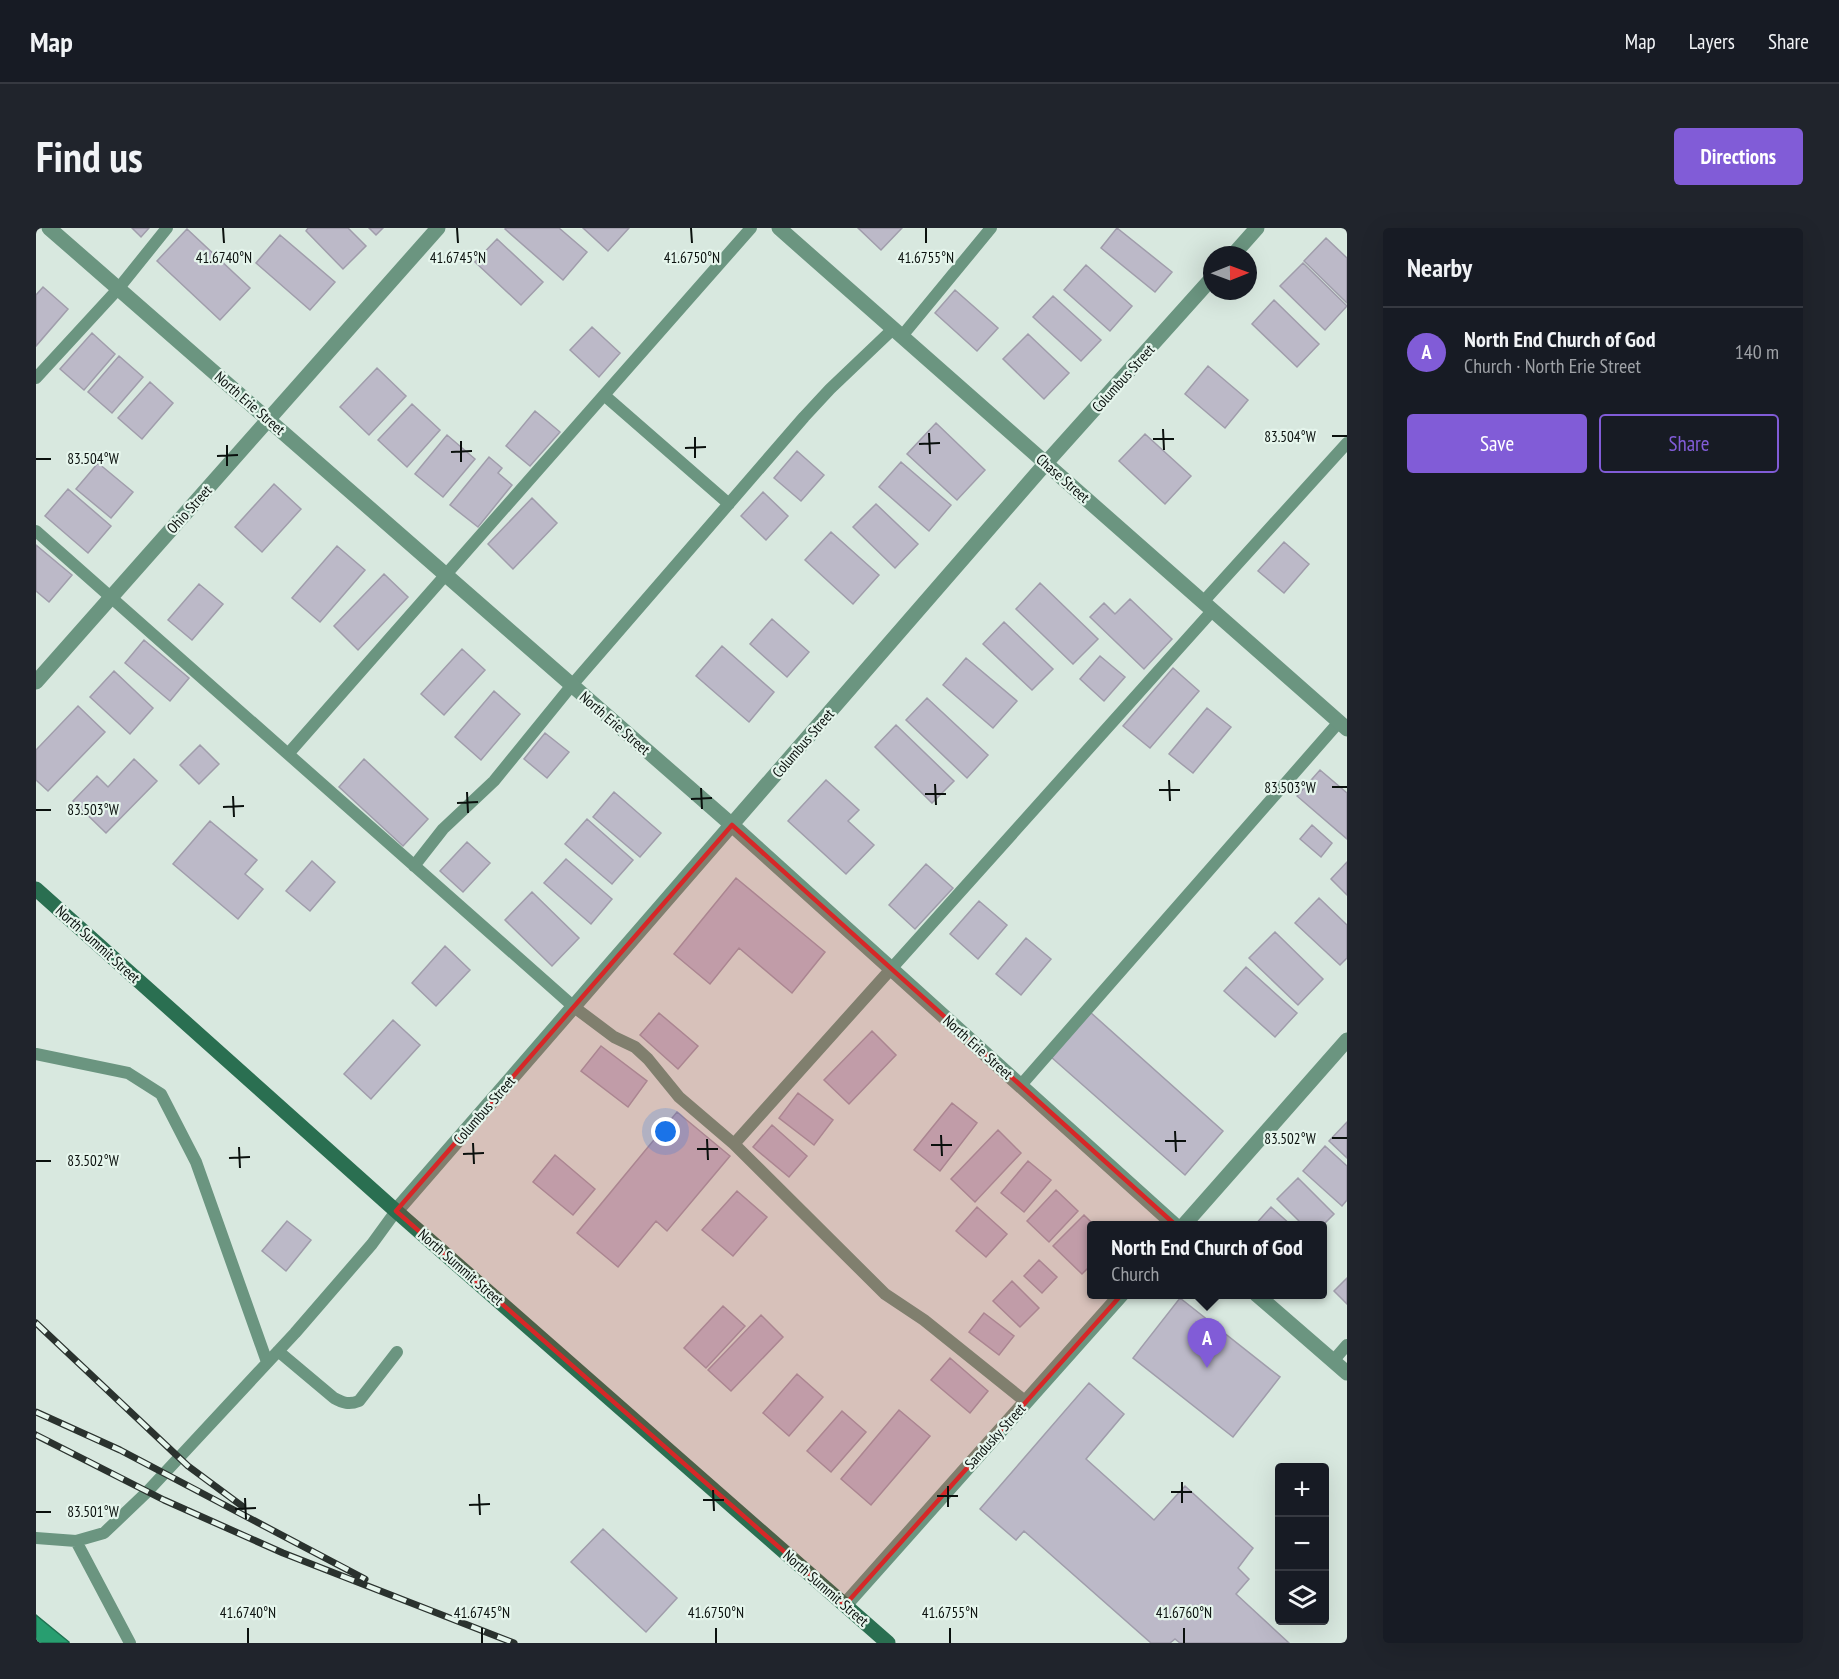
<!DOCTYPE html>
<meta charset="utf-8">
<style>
body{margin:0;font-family:"PT Sans Narrow",sans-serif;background:#20242c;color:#f1f3f6}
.controls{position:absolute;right:18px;bottom:18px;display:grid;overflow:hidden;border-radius:6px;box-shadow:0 6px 24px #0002}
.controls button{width:54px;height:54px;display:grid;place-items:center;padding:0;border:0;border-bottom:2px solid #363941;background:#171b24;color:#f1f3f6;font:30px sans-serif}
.compass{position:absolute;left:1167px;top:18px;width:54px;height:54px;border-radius:50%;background:#171b24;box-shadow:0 6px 24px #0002;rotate:89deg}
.you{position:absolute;left:630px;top:904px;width:21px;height:21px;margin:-15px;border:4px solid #fff;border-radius:50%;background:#1a73e8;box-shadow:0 0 0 9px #1a73e833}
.badge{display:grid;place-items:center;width:39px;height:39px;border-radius:50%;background:#815cd7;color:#fff;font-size:20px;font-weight:700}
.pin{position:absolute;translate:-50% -50px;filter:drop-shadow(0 2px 3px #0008)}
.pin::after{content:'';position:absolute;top:32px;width:21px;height:18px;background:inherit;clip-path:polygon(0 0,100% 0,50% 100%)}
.popup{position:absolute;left:1051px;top:993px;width:240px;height:78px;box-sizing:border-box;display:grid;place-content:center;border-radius:6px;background:#171b24;filter:drop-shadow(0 2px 4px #0005);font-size:20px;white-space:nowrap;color:#9ea1a6}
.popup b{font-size:22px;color:#f1f3f6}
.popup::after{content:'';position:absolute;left:50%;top:100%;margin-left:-12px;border:12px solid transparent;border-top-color:#171b24}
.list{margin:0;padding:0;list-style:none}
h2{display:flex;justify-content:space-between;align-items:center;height:78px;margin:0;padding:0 24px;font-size:26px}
h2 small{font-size:20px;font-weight:400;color:#9ea1a6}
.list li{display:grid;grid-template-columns:39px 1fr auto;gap:18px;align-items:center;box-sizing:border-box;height:90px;padding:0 24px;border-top:2px solid #363941}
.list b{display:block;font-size:22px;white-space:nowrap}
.list p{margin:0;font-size:20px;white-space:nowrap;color:#9ea1a6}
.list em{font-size:20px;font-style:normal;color:#9ea1a6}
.actions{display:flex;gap:12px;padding:18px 24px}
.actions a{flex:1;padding:14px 0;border:2px solid #815cd7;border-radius:6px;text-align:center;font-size:21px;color:#815cd7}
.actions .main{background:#815cd7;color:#fff}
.icon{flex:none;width:33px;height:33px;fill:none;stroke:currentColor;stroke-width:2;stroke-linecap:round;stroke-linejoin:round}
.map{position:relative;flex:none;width:1311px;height:1415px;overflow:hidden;border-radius:6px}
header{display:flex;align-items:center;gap:36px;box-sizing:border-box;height:84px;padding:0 30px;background:#171b24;border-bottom:2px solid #363941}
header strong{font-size:28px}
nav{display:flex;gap:33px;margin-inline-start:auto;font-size:21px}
.intro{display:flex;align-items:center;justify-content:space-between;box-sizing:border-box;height:144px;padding:0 36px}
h1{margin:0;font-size:42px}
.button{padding:15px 27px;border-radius:6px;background:#815cd7;color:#fff;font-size:21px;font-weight:700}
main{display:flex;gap:36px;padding:0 36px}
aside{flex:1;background:#171b24;border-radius:6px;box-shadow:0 6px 24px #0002}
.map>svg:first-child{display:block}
</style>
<header>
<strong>Map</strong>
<nav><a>Map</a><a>Layers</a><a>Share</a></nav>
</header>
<div class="intro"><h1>Find us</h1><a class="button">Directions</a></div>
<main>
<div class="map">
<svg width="1311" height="1415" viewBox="0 0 1311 1415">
<rect width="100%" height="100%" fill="#d8e8df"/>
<!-- water -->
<path fill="#289e70" stroke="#1f7352" stroke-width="1.5" d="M 0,1387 L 33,1414 L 33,1415 L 0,1415 Z"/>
<!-- building -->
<path fill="#bcb9c8" stroke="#a09dab" stroke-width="1.5" d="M 96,0 L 113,0 L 105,9 Z
M 272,0 L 312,0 L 330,18 L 307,41 L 270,3 Z
M 333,0 L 347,0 L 340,7 Z
M 470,0 L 523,0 L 551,24 L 527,52 L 469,1 Z
M 547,0 L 593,0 L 572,23 Z
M 822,0 L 866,0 L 845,22 Z
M 1081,0 L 1136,44 L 1119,64 L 1065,20 Z
M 151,1 L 214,60 L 184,92 L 121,33 Z
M 244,7 L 299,54 L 274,82 L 220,35 Z
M 1290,10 L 1311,30 L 1311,75 L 1268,33 Z
M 461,11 L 507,54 L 485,77 L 439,34 Z
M 1267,35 L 1311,78 L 1289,102 L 1244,58 Z
M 1050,37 L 1096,78 L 1074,103 L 1028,62 Z
M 7,59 L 32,81 L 0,118 L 0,67 Z
M 919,62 L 962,100 L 941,123 L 899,85 Z
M 1017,68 L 1065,112 L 1045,133 L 997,89 Z
M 1238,72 L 1283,116 L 1261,139 L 1216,96 Z
M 556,99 L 584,125 L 563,149 L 534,122 Z
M 56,105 L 79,126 L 48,162 L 24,141 Z
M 992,106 L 1033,145 L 1008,171 L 967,131 Z
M 83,128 L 107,149 L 76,185 L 52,164 Z
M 1172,138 L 1212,172 L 1189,200 L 1149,166 Z
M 341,140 L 370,168 L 333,207 L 304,179 Z
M 114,154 L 137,175 L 106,211 L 82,190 Z
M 376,176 L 404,202 L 371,239 L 342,212 Z
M 499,183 L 524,204 L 494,238 L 470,218 Z
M 900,195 L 949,242 L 921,272 L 871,226 Z
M 1109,206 L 1155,248 L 1129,276 L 1083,233 Z
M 411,207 L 439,231 L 407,269 L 379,246 Z
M 761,223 L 788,247 L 765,273 L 738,250 Z
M 453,229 L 466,240 L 462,245 L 476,257 L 442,299 L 414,277 Z
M 865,234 L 915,277 L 893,303 L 843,259 Z
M 62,235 L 97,264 L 75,290 L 40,261 Z
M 238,256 L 265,281 L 226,324 L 199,299 Z
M 32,261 L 75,298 L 52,325 L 9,288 Z
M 727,264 L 752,288 L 730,312 L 705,288 Z
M 496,270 L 521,295 L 477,341 L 452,316 Z
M 840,276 L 882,316 L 859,340 L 817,299 Z
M 795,304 L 843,347 L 817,376 L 769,332 Z
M 1248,314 L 1273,336 L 1248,365 L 1222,343 Z
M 0,317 L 36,347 L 13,374 L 0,363 Z
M 301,318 L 329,342 L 284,394 L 256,370 Z
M 348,346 L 372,369 L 322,422 L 298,398 Z
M 1004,355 L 1062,411 L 1037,436 L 980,381 Z
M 163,356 L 187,376 L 156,412 L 132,392 Z
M 1094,371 L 1136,411 L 1108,441 L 1054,389 L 1068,375 L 1079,386 Z
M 736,391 L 773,424 L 751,449 L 714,416 Z
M 968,394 L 1017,441 L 996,462 L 947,416 Z
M 108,412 L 153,450 L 134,473 L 89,435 Z
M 686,418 L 738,464 L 713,494 L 660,448 Z
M 426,421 L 449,442 L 408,487 L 385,466 Z
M 1064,428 L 1089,449 L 1068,473 L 1044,451 Z
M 930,430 L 981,473 L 957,500 L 907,457 Z
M 1137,440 L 1163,463 L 1114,520 L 1087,498 Z
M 78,443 L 117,480 L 94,506 L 54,469 Z
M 458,463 L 484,486 L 445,532 L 419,509 Z
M 891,470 L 952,527 L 931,550 L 870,492 Z
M 42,478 L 69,504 L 12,563 L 0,552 L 0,522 Z
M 1171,480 L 1195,499 L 1157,545 L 1133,526 Z
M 860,497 L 918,553 L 896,575 L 839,519 Z
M 509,505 L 533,524 L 511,550 L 488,531 Z
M 164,517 L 183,536 L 163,556 L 144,537 Z
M 98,531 L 121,553 L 70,605 L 37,573 L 61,548 L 72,559 Z
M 328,531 L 392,591 L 367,618 L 303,559 Z
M 1284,542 L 1311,565 L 1311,611 L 1261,568 Z
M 790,552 L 823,582 L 812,593 L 838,617 L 810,646 L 752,593 Z
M 578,564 L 625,605 L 604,629 L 557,589 Z
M 551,591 L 597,632 L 576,656 L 529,616 Z
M 174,593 L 221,632 L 209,646 L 227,661 L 202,691 L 137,636 Z
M 1276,597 L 1296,615 L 1285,629 L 1264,611 Z
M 431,614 L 454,635 L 427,664 L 404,643 Z
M 530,631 L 576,671 L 555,696 L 508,655 Z
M 276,633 L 299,654 L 274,683 L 250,663 Z
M 1311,634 L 1311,667 L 1295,651 Z
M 890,636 L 917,660 L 879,701 L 853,677 Z
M 700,650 L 789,724 L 756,765 L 703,720 L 674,756 L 638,726 Z
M 496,664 L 543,710 L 516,738 L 469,692 Z
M 1283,670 L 1311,697 L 1311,730 L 1304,737 L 1259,695 Z
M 943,673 L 971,697 L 942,731 L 914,706 Z
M 1239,704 L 1287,751 L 1262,777 L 1213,730 Z
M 990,710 L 1015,731 L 985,767 L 960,746 Z
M 409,718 L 434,742 L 400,778 L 376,755 Z
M 1210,739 L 1261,785 L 1239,809 L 1188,763 Z
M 1054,784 L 1187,903 L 1149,947 L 1015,829 Z
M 623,785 L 662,818 L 642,841 L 604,807 Z
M 357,792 L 384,817 L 335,871 L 308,846 Z
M 836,803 L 860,827 L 813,876 L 788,852 Z
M 565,818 L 611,853 L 592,879 L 545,843 Z
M 762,865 L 797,892 L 778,917 L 743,890 Z
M 916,875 L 941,895 L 904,943 L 878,922 Z
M 641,884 L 694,928 L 631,1003 L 620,993 L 582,1039 L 541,1005 Z
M 1311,894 L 1311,930 L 1293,913 Z
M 736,897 L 771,928 L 753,949 L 717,919 Z
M 962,902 L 985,925 L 939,974 L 915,951 Z
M 1289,918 L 1311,938 L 1311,972 L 1306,978 L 1267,943 Z
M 519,927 L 559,961 L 537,987 L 497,954 Z
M 992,933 L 1015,952 L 988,984 L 965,965 Z
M 1262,950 L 1298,986 L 1286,998 L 1268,998 L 1241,971 Z
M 1020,962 L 1042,983 L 1013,1014 L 991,993 Z
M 701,963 L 731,989 L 697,1028 L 666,1002 Z
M 941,979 L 971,1006 L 950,1029 L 920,1003 Z
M 1235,979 L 1256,998 L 1218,998 Z
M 1048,987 L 1059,998 L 1056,998 L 1056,1036 L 1046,1046 L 1017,1018 Z
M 251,993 L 275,1012 L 250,1043 L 226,1023 Z
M 1003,1032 L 1021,1049 L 1006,1065 L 988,1048 Z
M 1311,1050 L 1311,1076 L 1298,1063 Z
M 976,1053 L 1003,1080 L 984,1099 L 957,1073 Z
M 1144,1070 L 1244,1149 L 1197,1209 L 1097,1130 Z
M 687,1078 L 709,1098 L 670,1140 L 648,1120 Z
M 948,1085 L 978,1108 L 963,1127 L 933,1104 Z
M 725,1087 L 747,1109 L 695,1163 L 672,1142 Z
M 914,1130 L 952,1163 L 934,1185 L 895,1152 Z
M 761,1146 L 787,1169 L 753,1208 L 727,1185 Z
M 1053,1155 L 1088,1186 L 1050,1231 L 1118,1292 L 1149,1258 L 1217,1320 L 1202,1340 L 1213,1351 L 1200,1366 L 1253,1415 L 1144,1415 L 1139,1411 L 1134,1415 L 1115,1415 L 988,1303 L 980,1312 L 944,1281 Z
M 863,1182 L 894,1208 L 835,1277 L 805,1251 Z
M 806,1183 L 830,1204 L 795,1244 L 771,1223 Z
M 567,1301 L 641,1370 L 610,1404 L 535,1334 Z"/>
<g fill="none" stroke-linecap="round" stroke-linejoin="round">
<!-- lane -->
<path stroke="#6b9580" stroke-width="12" d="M 866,108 L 955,0
M 0,150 L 82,61 L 131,0
M 568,167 L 693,276
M 0,303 L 538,779 L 578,809 L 599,819 L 612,831 L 643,869 L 698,916 L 849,1066 L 888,1092 L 990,1174
M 1167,374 L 1311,215
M 252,526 L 715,0
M 378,638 L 407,601 L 458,553 L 536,457 L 768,189 L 794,161 L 857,101
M 0,826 L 92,845 L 125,866 L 160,934 L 231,1134
M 985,857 L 1303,494
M 698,916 L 1177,382
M 242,1123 L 298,1170 C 307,1175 313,1177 323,1173 L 361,1124
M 1297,1133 L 1311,1117
M 0,1310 L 40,1313 L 68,1305 L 111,1264 L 259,1105 L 336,1016 L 360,983
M 40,1313 L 94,1415"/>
<!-- street -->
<path stroke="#6b9580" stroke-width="15" d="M 13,0 L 696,597 L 1140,998
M 743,0 L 1311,501
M 1197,27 L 1221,0
M 0,454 L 402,0
M 360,983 L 1010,235 L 1176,50
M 1147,998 L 1311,812
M 1220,1066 L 1311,1145
M 809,1377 L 1086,1066"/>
<!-- secondary -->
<path stroke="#2a6f51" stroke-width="15" d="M 0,661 L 360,983 L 852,1415"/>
<defs>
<path id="rail" d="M 0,1095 L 152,1238 L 206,1278
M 0,1184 L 84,1222 L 329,1351
M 0,1207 L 128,1272 L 247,1325 L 478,1415"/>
</defs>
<!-- rail casing -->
<use href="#rail" stroke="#2a322e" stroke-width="7"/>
<!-- rail -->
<use href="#rail" stroke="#e5f5ec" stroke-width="4.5" stroke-dasharray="14" stroke-linecap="butt"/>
</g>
<!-- marked area -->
<path fill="#d62828" fill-opacity="0.2" stroke="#d62828" stroke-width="4.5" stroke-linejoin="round" d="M 696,597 L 1144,1001 L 809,1377 L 360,983 Z"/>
<!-- ticks -->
<path fill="none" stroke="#0a100d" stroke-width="2" d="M 187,0 L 188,15M 421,0 L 422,15M 655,0 L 656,15M 890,0 L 890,15M 1127,201 L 1128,222M 893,205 L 894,226M 1296,208 L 1311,208M 659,209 L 659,230M 1117,211 L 1138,211M 425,213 L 425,234M 883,216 L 904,215M 191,217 L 191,238M 649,220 L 670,219M 415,224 L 436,223M 181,228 L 202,227M 0,231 L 15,231M 1133,552 L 1134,573M 899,556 L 900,577M 1296,559 L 1311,559M 665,560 L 666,581M 1123,562 L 1144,562M 431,564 L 432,585M 889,566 L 910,566M 197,568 L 198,589M 655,571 L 676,570M 421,575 L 442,574M 187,579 L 208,578M 0,582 L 15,582M 1139,903 L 1140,924M 905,907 L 906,928M 1296,910 L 1311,910M 671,911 L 672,932M 1129,913 L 1150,913M 437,915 L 438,936M 895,917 L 916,917M 203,919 L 204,940M 661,921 L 682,921M 427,926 L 448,925M 193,930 L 214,929M 0,933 L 15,933M 1146,1254 L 1146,1275M 912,1258 L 912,1279M 677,1262 L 678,1283M 1135,1264 L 1156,1264M 443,1266 L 444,1287M 901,1268 L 922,1268M 209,1270 L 210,1291M 667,1272 L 688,1272M 433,1277 L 454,1276M 199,1281 L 220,1280M 0,1284 L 15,1284M 212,1400 L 212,1415M 446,1400 L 446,1415M 680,1400 L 680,1415M 914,1400 L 914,1415M 1148,1400 L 1148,1415"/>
<g text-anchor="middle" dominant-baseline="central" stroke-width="4.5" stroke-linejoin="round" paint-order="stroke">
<!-- street labels -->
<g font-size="15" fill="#0a100d" stroke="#e5f5ec">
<text transform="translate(1087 150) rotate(-48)">Columbus Street</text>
<text transform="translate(214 175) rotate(41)">North Erie Street</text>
<text transform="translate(1027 250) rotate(41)">Chase Street</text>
<text transform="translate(153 281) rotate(-48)">Ohio Street</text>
<text transform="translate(579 495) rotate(41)">North Erie Street</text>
<text transform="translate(767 515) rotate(-49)">Columbus Street</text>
<text transform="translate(62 716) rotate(42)">North Summit Street</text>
<text transform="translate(942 819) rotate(42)">North Erie Street</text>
<text transform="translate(448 882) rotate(-49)">Columbus Street</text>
<text transform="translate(425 1039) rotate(41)">North Summit Street</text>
<text transform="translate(959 1208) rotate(-48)">Sandusky Street</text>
<text transform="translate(790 1360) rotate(41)">North Summit Street</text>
</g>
</g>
<g font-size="15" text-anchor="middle" fill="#0a100d" stroke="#e5f5ec" stroke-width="4.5" stroke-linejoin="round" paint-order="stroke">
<text x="188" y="35">41.6740°N</text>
<text x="422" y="35">41.6745°N</text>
<text x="656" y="35">41.6750°N</text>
<text x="890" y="35">41.6755°N</text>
<text x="1254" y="214">83.504°W</text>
<text x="57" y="236">83.504°W</text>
<text x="1254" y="565">83.503°W</text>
<text x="57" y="587">83.503°W</text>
<text x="1254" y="916">83.502°W</text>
<text x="57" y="938">83.502°W</text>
<text x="57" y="1289">83.501°W</text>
<text x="212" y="1390">41.6740°N</text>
<text x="446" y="1390">41.6745°N</text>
<text x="680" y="1390">41.6750°N</text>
<text x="914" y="1390">41.6755°N</text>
<text x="1148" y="1390">41.6760°N</text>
</g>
</svg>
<div class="controls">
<button>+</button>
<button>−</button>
<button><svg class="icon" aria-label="layers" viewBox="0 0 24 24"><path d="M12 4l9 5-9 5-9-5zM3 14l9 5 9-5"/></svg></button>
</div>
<svg class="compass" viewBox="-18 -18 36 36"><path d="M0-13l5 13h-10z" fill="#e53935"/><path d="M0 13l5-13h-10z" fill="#9ea1a6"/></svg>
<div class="you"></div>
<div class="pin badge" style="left:1171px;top:1140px">A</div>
<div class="popup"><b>North End Church of God</b>Church</div>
</div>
<aside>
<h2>Nearby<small></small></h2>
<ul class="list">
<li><span class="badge">A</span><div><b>North End Church of God</b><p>Church · North Erie Street</p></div><em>140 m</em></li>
</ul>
<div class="actions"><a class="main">Save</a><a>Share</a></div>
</aside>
</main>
